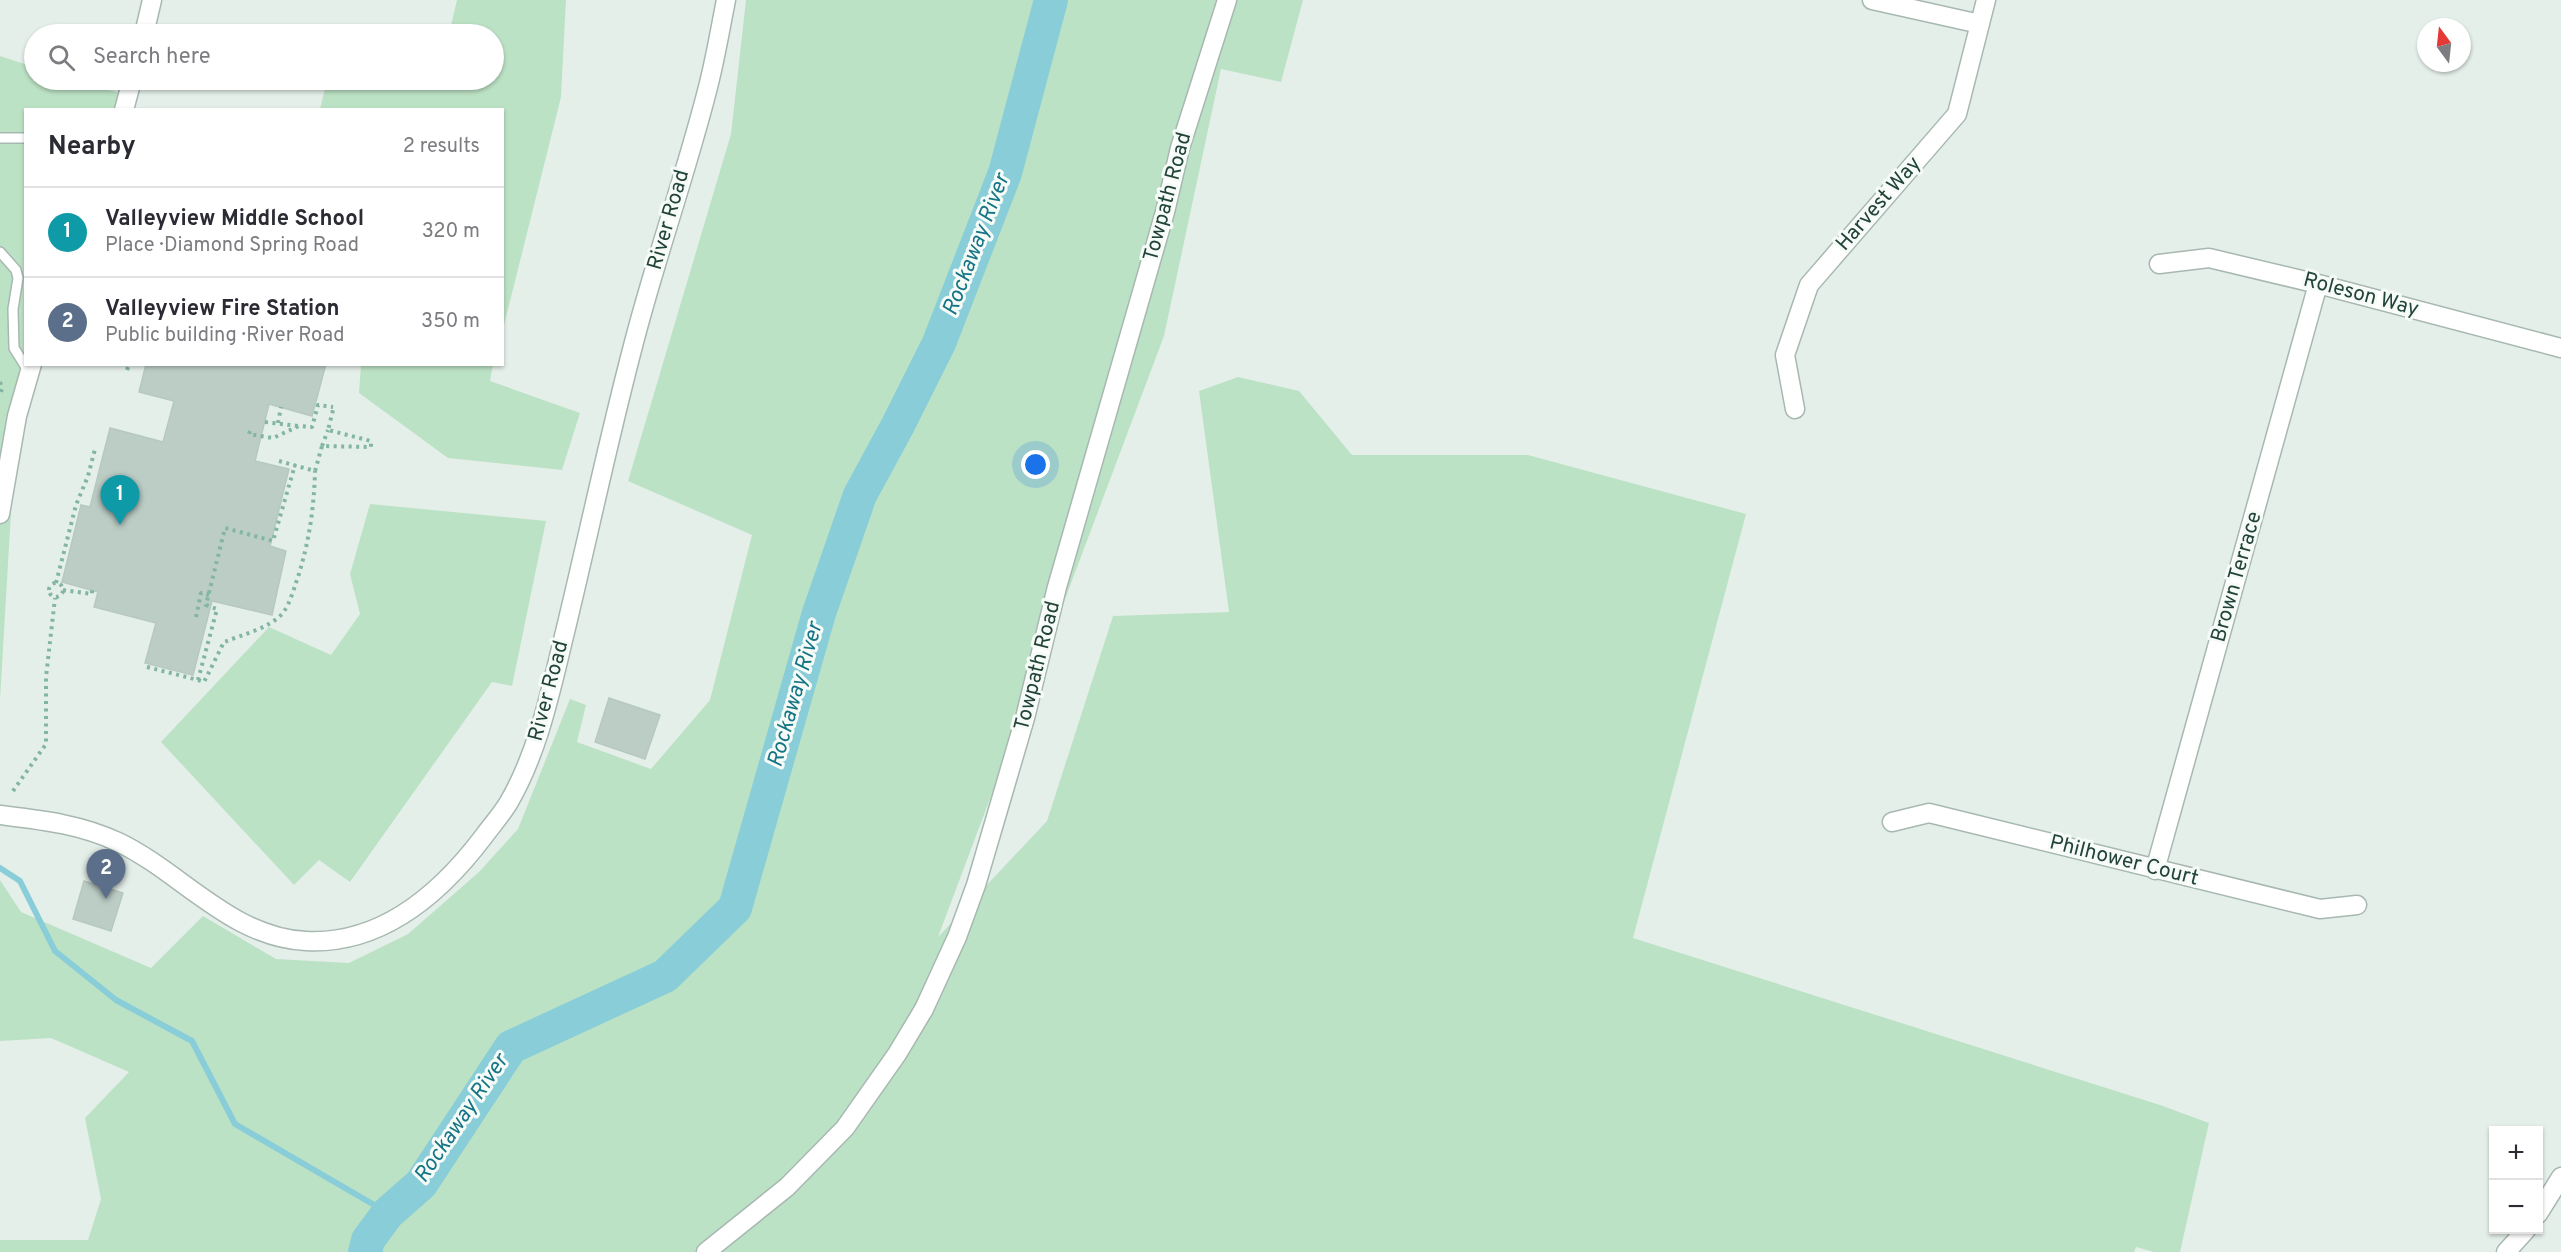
<!DOCTYPE html>
<meta charset="utf-8">
<style>
body{margin:0;font-family:Overpass,sans-serif;background:#f2f2f3;color:#2b2b33}
.controls{position:absolute;right:18px;bottom:18px;display:grid;overflow:hidden;border-radius:0px;box-shadow:0 2px 4px #0004}
.controls button{width:54px;height:54px;display:grid;place-items:center;padding:0;border:0;border-bottom:2px solid #e1e1e2;background:#fff;color:#2b2b33;font:30px sans-serif}
.compass{position:absolute;left:2417px;top:18px;width:54px;height:54px;border-radius:50%;background:#fff;box-shadow:0 2px 4px #0004;rotate:345deg}
.you{position:absolute;left:1036px;top:465px;width:21px;height:21px;margin:-15px;border:4px solid #fff;border-radius:50%;background:#1a73e8;box-shadow:0 0 0 9px #1a73e833}
.badge{display:grid;place-items:center;width:39px;height:39px;border-radius:50%;background:#0f766e;color:#fff;font-size:20px;font-weight:700}
.pin{position:absolute;translate:-50% -50px;filter:drop-shadow(0 2px 3px #0008)}
.pin::after{content:'';position:absolute;top:32px;width:21px;height:18px;background:inherit;clip-path:polygon(0 0,100% 0,50% 100%)}
.list{margin:0;padding:0;list-style:none}
h2{display:flex;justify-content:space-between;align-items:center;height:78px;margin:0;padding:0 24px;font-size:26px}
h2 small{font-size:20px;font-weight:400;color:#7c7c81}
.list li{display:grid;grid-template-columns:39px 1fr auto;gap:18px;align-items:center;box-sizing:border-box;height:90px;padding:0 24px;border-top:2px solid #e1e1e2}
.list b{display:block;font-size:22px;white-space:nowrap}
.list p{margin:0;font-size:20px;white-space:nowrap;color:#7c7c81}
.list em{font-size:20px;font-style:normal;color:#7c7c81}
.icon{flex:none;width:33px;height:33px;fill:none;stroke:currentColor;stroke-width:2;stroke-linecap:round;stroke-linejoin:round}
.map{position:relative;flex:none;width:2561px;height:1252px;overflow:hidden}
.search{position:absolute;background:#fff;box-shadow:0 2px 4px #0004;left:24px;top:24px;width:480px;height:66px;display:flex;align-items:center;gap:15px;box-sizing:border-box;padding:0 21px;border-radius:33px;color:#7c7c81;font-size:22px}
.panel{position:absolute;background:#fff;box-shadow:0 2px 4px #0004;left:24px;top:108px;width:480px;height:258px;border-radius:0px}
.map>svg:first-child{display:block}
</style>
<div class="map">
<svg width="2561" height="1252" viewBox="0 0 2561 1252">
<rect width="100%" height="100%" fill="#e5efea"/>
<!-- green -->
<path fill="#bce2c5" d="M 457,0 L 566,0 L 561,97 L 503,329 L 502,110 L 320,109 L 327,80 L 494,80 L 494,34 L 449,34 Z
M 746,0 L 1303,0 L 1281,82 L 1221,69 L 1164,336 L 938,937 L 1047,821 L 1113,616 L 1229,612 L 1199,391 L 1238,377 L 1299,391 L 1352,455 L 1528,455 L 1746,514 L 1633,938 L 2160,1105 L 2209,1123 L 2180,1252 L 2154,1252 L 2136,1247 L 2134,1252 L 0,1252 L 0,1240 L 88,1240 L 101,1199 L 85,1118 L 129,1072 L 51,1038 L 0,1041 L 0,880 L 21,912 L 151,968 L 203,916 L 276,959 L 349,963 L 408,934 L 479,872 L 518,829 L 570,699 L 586,705 L 577,742 L 651,769 L 710,700 L 752,535 L 628,481 L 731,134 Z
M 0,56 L 34,67 L 34,80 L 76,80 L 132,97 L 127,109 L 26,110 L 26,364 L 16,427 L 0,700 Z
M 361,365 L 493,365 L 490,381 L 580,413 L 562,470 L 448,458 L 359,393 Z
M 370,504 L 546,521 L 512,686 L 492,682 L 350,882 L 319,860 L 294,885 L 161,742 L 269,627 L 331,655 L 360,614 L 350,574 Z"/>
<g fill="none" stroke-linecap="round" stroke-linejoin="round">
<!-- stream -->
<path stroke="#89cdd8" stroke-width="6" d="M 0,868 L 20,881 L 55,951 L 116,1000 L 192,1041 L 235,1124 L 388,1213"/>
<!-- river -->
<path stroke="#89cdd8" stroke-width="34" d="M 365,1252 L 368,1240 L 388,1213 L 421,1184 L 511,1047 L 665,976 L 735,908 L 819,613 L 860,495 L 898,425 L 939,343 L 1005,173 L 1051,0"/>
</g>
<!-- building -->
<path fill="#bccdc6" stroke="#b6c9c1" stroke-width="1.5" d="M 146,364 L 326,364 L 312,416 L 269,404 L 255,461 L 289,469 L 270,546 L 286,551 L 272,615 L 212,601 L 193,675 L 145,663 L 156,623 L 94,607 L 98,592 L 62,582 L 81,505 L 90,507 L 110,428 L 163,442 L 174,401 L 139,392 Z
M 609,698 L 660,715 L 645,759 L 595,742 Z
M 84,881 L 123,893 L 111,931 L 73,919 Z"/>
<g fill="none" stroke-linecap="round" stroke-linejoin="round">
<defs>
<path id="service" d="M 0,138 L 26,138
M 0,252 L 16,270 L 18,278 L 13,309 L 14,348 L 29,372"/>
<path id="minor" d="M 1872,0 L 1980,24
M 2159,264 L 2209,258 L 2318,284 L 2561,348
M 1795,409 L 1785,355 L 1809,285 L 1957,114 L 1986,0
M 1892,822 L 1929,813 L 2320,909 L 2357,905
M 2155,870 L 2318,284
M 706,1252 L 787,1187 L 845,1128 L 897,1054 L 924,1009 L 957,937 L 976,885 L 1025,718 L 1057,587 L 1165,212 L 1180,148 L 1227,0"/>
<path id="tertiary" d="M 144,34 L 152,0
M 124,110 L 132,80
M 0,514 L 17,416 L 32,364
M 0,815 C 41,820 80,824 118,842 C 181,872 232,938 306,941 C 382,945 441,893 484,836 C 492,825 502,814 509,802 C 539,750 551,689 565,632 C 588,537 608,441 633,346 C 655,260 685,177 707,91 C 715,61 720,30 726,0
M 2538,1214 L 2561,1177
M 2506,1252 L 2526,1230"/>
</defs>
<!-- service casing -->
<use href="#service" stroke="#a7b8b1" stroke-width="12"/>
<!-- minor casing -->
<use href="#minor" stroke="#a7b8b1" stroke-width="21"/>
<!-- tertiary casing -->
<use href="#tertiary" stroke="#a7b8b1" stroke-width="21"/>
<!-- path -->
<path stroke="#82b5a4" stroke-width="4" stroke-dasharray="3 4.5" stroke-linecap="butt" d="M 127,370 L 129,364
M 0,382 L 2,388 L 0,396
M 265,422 L 298,426
M 278,423 L 281,407
M 250,431 L 249,434 L 273,438 L 299,426 L 312,427 L 318,405 L 333,407
M 322,446 L 328,430
M 279,461 L 315,471 L 322,446 L 371,447 L 371,441 L 328,430 L 334,406
M49 590a7 7 0 1 1 14 0a7 7 0 1 1-14 0Z
M 56,583 L 76,505 L 88,476 L 95,449
M 63,590 L 92,594 L 92,590
M 196,617 L 201,593 L 209,595
M 147,667 L 198,680 L 217,609 L 206,605 L 225,528 L 273,541 L 295,465
M 198,680 L 204,682 L 224,642 C 242,635 269,628 282,614 C 290,604 293,591 297,580 C 309,543 314,509 315,471
M 13,791 L 46,744 L 46,677 L 55,598"/>
<!-- service -->
<use href="#service" stroke="#fff" stroke-width="9"/>
<!-- minor -->
<use href="#minor" stroke="#fff" stroke-width="18"/>
<!-- tertiary -->
<use href="#tertiary" stroke="#fff" stroke-width="18"/>
</g>
<g text-anchor="middle" dominant-baseline="central" stroke-width="6" stroke-linejoin="round" paint-order="stroke">
<!-- street labels -->
<g font-size="21" fill="#224339" stroke="#f6fbf8">
<text transform="translate(1168 197) rotate(-75)">Towpath Road</text>
<text transform="translate(1879 204) rotate(-49)">Harvest Way</text>
<text transform="translate(669 220) rotate(-74)">River Road</text>
<text transform="translate(2361 295) rotate(15)">Roleson Way</text>
<text transform="translate(2237 577) rotate(-74)">Brown Terrace</text>
<text transform="translate(1038 666) rotate(-76)">Towpath Road</text>
<text transform="translate(549 691) rotate(-75)">River Road</text>
<text transform="translate(2124 861) rotate(14)">Philhower Court</text>
</g>
<!-- water labels -->
<g font-size="22" font-style="italic" fill="#167585" stroke="#f6fbf8">
<text transform="translate(977 245) rotate(-69)">Rockaway River</text>
<text transform="translate(796 695) rotate(-74)">Rockaway River</text>
<text transform="translate(462 1119) rotate(-56)">Rockaway River</text>
</g>
</g>
</svg>
<div class="controls">
<button>+</button>
<button>−</button>
</div>
<svg class="compass" viewBox="-18 -18 36 36"><path d="M0-13l5 13h-10z" fill="#e53935"/><path d="M0 13l5-13h-10z" fill="#7c7c81"/></svg>
<div class="you"></div>
<div class="pin badge" style="left:120px;top:525px;background:#0f9aa8">1</div>
<div class="pin badge" style="left:106px;top:899px;background:#5c6f8a">2</div>
<div class="search"><svg class="icon" aria-label="search" viewBox="0 0 24 24"><circle cx="10" cy="10" r="6"/><path d="M15 15l6 6"/></svg>Search here</div>
<section class="panel">
<h2>Nearby<small>2 results</small></h2>
<ul class="list">
<li><span class="badge" style="background:#0f9aa8">1</span><div><b>Valleyview Middle School</b><p>Place · Diamond Spring Road</p></div><em>320 m</em></li>
<li><span class="badge" style="background:#5c6f8a">2</span><div><b>Valleyview Fire Station</b><p>Public building · River Road</p></div><em>350 m</em></li>
</ul>
</section>
</div>
